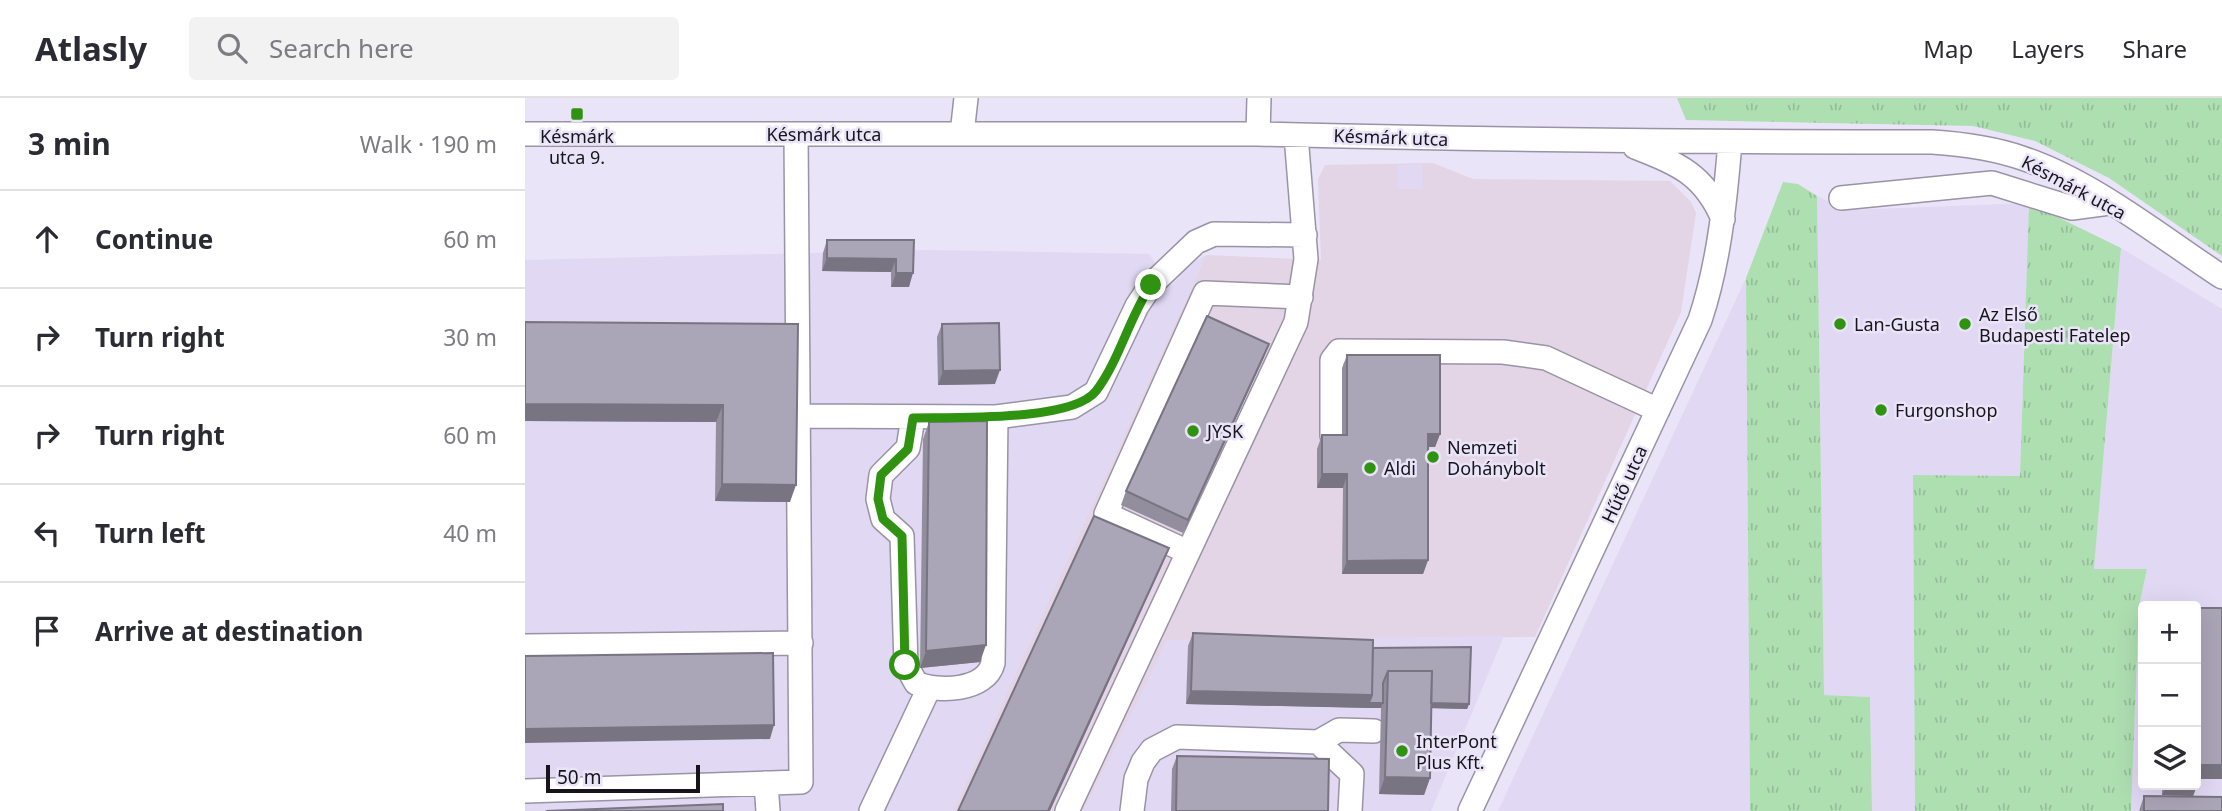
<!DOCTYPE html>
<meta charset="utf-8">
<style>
body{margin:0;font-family:"Noto Sans",sans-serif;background:#f2f2f3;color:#2b2b33}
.controls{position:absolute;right:21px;bottom:21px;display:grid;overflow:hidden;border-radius:7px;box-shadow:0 7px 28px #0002}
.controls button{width:63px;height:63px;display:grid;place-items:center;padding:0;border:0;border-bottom:2px solid #e1e1e2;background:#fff;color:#2b2b33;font:35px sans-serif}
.scale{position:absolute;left:21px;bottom:18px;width:154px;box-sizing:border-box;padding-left:7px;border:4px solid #17141b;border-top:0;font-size:19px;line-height:24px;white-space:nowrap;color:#17141b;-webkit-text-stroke:5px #eae4f8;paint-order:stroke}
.stop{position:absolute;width:21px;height:21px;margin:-16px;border:5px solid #2f9211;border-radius:50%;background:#fff}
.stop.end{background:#2f9211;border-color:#fff;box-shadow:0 2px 7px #0008}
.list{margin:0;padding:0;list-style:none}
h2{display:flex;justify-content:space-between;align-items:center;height:91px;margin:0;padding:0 28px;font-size:30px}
h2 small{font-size:23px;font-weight:400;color:#7c7c81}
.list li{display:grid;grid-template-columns:46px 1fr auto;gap:21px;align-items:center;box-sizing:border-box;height:98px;padding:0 28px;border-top:2px solid #e1e1e2}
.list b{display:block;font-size:26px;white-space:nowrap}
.list em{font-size:23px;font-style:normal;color:#7c7c81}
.icon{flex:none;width:38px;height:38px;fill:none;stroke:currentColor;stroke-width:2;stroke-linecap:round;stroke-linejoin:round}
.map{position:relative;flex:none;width:1697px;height:713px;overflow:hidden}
header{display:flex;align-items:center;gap:42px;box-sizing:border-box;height:98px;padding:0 35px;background:#fff;border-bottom:2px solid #e1e1e2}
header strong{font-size:33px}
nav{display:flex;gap:38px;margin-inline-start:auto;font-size:24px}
.search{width:490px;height:63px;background:#f2f2f3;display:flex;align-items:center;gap:18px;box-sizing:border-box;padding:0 24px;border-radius:7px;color:#7c7c81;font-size:26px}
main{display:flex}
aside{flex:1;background:#fff}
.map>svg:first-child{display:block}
</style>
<header>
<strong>Atlasly</strong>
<div class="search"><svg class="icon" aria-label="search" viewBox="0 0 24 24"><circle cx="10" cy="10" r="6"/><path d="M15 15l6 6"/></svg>Search here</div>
<nav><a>Map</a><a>Layers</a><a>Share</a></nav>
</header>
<main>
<aside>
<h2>3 min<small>Walk · 190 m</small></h2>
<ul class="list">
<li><svg class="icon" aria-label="ahead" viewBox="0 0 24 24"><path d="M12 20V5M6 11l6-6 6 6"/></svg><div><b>Continue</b></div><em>60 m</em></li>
<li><svg class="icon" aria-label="right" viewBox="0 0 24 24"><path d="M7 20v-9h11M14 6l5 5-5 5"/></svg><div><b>Turn right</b></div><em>30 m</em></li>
<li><svg class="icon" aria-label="right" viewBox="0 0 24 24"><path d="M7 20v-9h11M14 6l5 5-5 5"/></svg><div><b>Turn right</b></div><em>60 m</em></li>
<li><svg class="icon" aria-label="left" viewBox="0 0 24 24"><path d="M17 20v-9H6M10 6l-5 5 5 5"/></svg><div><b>Turn left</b></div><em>40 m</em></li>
<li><svg class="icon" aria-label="arrive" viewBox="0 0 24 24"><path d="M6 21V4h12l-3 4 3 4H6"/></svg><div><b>Arrive at destination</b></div></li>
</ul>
</aside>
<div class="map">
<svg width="1697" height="713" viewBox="0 0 1697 713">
<defs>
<pattern id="grass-tufts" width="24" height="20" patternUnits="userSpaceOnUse" patternTransform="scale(1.75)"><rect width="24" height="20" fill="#aedfb1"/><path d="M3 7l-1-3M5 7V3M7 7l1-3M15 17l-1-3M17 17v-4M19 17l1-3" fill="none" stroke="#95be98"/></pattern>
</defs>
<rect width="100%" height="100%" fill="#eae4f8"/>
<!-- commercial -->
<path fill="#e3d4e6" d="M 908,65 L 948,81 L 1145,83 L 1166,104 L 1171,115 L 1156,214 L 1010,539 L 643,542 L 559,713 L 428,713 L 681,157 L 796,162 L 793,81 L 800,67 Z"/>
<!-- built -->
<path fill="#e1d8f3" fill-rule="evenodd" d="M 897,66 L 898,91 L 873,91 L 872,67 Z
M 1292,98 L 1323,112 L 1504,105 L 1495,378 L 1388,377 L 1390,713 L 1347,713 L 1345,599 L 1299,597 Z
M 1596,150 L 1697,211 L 1697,713 L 1606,713 L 1614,508 L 1622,471 L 1569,472 ZM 1618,508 L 1671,508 L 1671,687 L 1618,687 Z
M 404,152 L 624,156 L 647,187 L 667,165 L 681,157 L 428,713 L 0,713 L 0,162 Z
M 1221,180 L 1225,713 L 973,713 Z
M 979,538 L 906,713 L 559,713 L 642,542 Z"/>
<!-- grass -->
<path fill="url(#grass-tufts)" d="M 1152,0 L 1697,0 L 1697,158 L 1584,80 L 1510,43 L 1448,28 L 1161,22 Z
M 1258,84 L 1273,86 L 1292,98 L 1299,597 L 1345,599 L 1347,713 L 1225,713 L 1221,180 Z
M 1504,105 L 1596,150 L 1569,471 L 1622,471 L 1614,508 L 1606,713 L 1390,713 L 1388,377 L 1495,378 Z"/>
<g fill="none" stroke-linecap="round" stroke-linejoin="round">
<defs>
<path id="minor" d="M 0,36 L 733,36 C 958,42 1182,44 1407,44 C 1438,46 1468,50 1497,60 C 1567,83 1636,139 1697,179
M 437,36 L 441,0
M 733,36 L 734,0
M 1110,49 C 1153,66 1179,76 1198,121
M 1316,100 L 1467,85 L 1547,110 L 1584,105
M 275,318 L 471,319 L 547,309 L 571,294 L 612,208 L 626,187 L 671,144 L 689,136 L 780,137
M 388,320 L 383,350 L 356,377 L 353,401 L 358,421 L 377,438 L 381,567 L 391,585 C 413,595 461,593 468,565 L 471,319
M 807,337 L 807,262 L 814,253 L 978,254 L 1021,260 L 1133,312
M 663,454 L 581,416 L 680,195 L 776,199
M 0,548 L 276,545
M 793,644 L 814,632 L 849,633
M 241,685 L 243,713
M 0,693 L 276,684 L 271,36
M 346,713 L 404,590
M 542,713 L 771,224 L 781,161 L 771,37
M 607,713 L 611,681 L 618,664 L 627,652 L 652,639 L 793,644 L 827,676 L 825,713
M 945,713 L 1175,222 C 1194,165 1200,105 1205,44"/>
</defs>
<!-- minor casing -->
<use href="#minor" stroke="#9993a5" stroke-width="26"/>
<!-- minor -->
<use href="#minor" stroke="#fff" stroke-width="23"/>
</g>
<!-- wall -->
<path fill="#938e9e" d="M 302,142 L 389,142 L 384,189 L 366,189 L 366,174 L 297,173 L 298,155 Z
M 273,226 L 265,404 L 190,403 L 191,324 L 0,323 Z
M 417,226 L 470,286 L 413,287 L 412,239 Z
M 822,257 L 915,336 L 910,349 L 903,349 L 903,462 L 898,476 L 817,476 L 818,390 L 792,390 L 792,351 L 797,337 L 817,337 L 817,270 Z
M 739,259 L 658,435 L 596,407 L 601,393 Z
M 404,324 L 455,564 L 395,570 L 398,341 Z
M 1697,510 L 1697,681 L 1673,681 L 1673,685 L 1668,698 L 1637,697 L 1637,687 L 1671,687 Z
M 668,535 L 848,550 L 944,606 L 942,611 L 906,610 L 905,680 L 899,697 L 854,696 L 856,610 L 661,606 L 663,548 Z
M 652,658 L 803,713 L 646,713 L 647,671 Z
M 1619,698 L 1697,713 L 1614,713 Z"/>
<!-- shaded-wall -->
<path fill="#787481" d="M 302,160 L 371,161 L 366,174 L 297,173 Z
M 371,175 L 388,175 L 384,189 L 366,189 Z
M 744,246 L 739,259 L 658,435 L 663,422 Z
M 475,272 L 470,286 L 413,287 L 418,273 Z
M 0,306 L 198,307 L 191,324 L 0,323 Z
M 903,336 L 915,336 L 910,349 L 898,349 Z
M 797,376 L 822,376 L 818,390 L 792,390 Z
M 197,386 L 271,387 L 265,404 L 190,403 Z
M 644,450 L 637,467 L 525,713 L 523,713 Z
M 903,462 L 898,476 L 817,476 L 822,463 Z
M 461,547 L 455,564 L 395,570 L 401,553 Z
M 666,593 L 847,597 L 858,605 L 856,610 L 843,610 L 661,606 Z
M 902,605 L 944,606 L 942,611 L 901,610 Z
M 249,627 L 245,641 L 0,645 L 0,631 Z
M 1673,667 L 1697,667 L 1697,681 L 1671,681 Z
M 860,679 L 905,680 L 899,697 L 854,696 Z
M 1671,685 L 1673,685 L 1668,698 L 1637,697 L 1641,687 L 1671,687 Z"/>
<!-- building -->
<path fill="#aba5b8" stroke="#787481" stroke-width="2" d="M 302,142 L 389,142 L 388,175 L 371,175 L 371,161 L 302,160 Z
M 682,218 L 744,246 L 663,422 L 601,393 Z
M 0,224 L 273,226 L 271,387 L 197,386 L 198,307 L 0,306 Z
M 474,225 L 475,272 L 418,273 L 417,226 Z
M 822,257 L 915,257 L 915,336 L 903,336 L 903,462 L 822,463 L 822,376 L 797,376 L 797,337 L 822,337 Z
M 462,323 L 461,547 L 401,553 L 404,324 Z
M 569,418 L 644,450 L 523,713 L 433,713 Z
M 1671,510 L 1697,510 L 1697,667 L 1673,667 L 1673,685 L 1671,685 Z
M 668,535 L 848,542 L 847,597 L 666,593 Z
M 946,549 L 944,606 L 906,605 L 907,573 L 863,573 L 858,585 L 858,605 L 844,605 L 847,597 L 848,550 Z
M 248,555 L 249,627 L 0,631 L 0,558 Z
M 863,573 L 907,573 L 905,680 L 860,679 Z
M 652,658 L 804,661 L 803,713 L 651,713 Z
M 1619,698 L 1697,699 L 1697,713 L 1619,713 Z
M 198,706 L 198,713 L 21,713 Z"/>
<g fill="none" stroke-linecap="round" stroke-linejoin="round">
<!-- route -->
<path stroke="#2f9211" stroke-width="9" d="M 380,567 L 377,438 L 358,421 L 353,401 L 356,377 L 383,351 L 388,320 C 427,319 547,324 571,293 C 594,263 604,220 626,187"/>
</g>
<!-- markers -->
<g fill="#2f9211" stroke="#eae4f8" stroke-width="2.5">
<rect x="45" y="9" width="14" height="14" rx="3.5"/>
<circle cx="1315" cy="226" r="7"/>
<circle cx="1440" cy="226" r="7"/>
<circle cx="1356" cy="312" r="7"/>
<circle cx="668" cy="333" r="7"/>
<circle cx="908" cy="359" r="7"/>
<circle cx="845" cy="370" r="7"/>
<circle cx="877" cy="653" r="7"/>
</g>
<g text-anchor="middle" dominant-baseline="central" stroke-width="5" stroke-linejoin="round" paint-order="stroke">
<!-- street labels -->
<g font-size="18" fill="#17141b" stroke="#eae4f8">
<text x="299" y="36">Késmárk utca</text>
<text transform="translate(866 39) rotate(2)">Késmárk utca</text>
<text transform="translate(1549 89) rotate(28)">Késmárk utca</text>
<text transform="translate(1099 386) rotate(-65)">Hűtő utca</text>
</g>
<!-- poi labels -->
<g font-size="18" fill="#17141b" stroke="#eae4f8" text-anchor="start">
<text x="52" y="38" text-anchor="middle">Késmárk<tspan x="52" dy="21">utca 9.</tspan></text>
<text x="1454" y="216">Az Első<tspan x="1454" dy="21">Budapesti Fatelep</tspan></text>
<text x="1329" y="226">Lan-Gusta</text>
<text x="1370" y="312">Furgonshop</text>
<text x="682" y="333">JYSK</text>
<text x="922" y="349">Nemzeti<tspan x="922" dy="21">Dohánybolt</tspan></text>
<text x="859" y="370">Aldi</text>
<text x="891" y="643">InterPont<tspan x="891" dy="21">Plus Kft.</tspan></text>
</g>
</g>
</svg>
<div class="controls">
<button>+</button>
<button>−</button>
<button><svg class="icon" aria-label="layers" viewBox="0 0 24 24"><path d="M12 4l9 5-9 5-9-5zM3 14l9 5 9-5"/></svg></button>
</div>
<div class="scale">50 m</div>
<div class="stop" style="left:380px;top:567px"></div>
<div class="stop end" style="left:626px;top:187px"></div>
</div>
</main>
